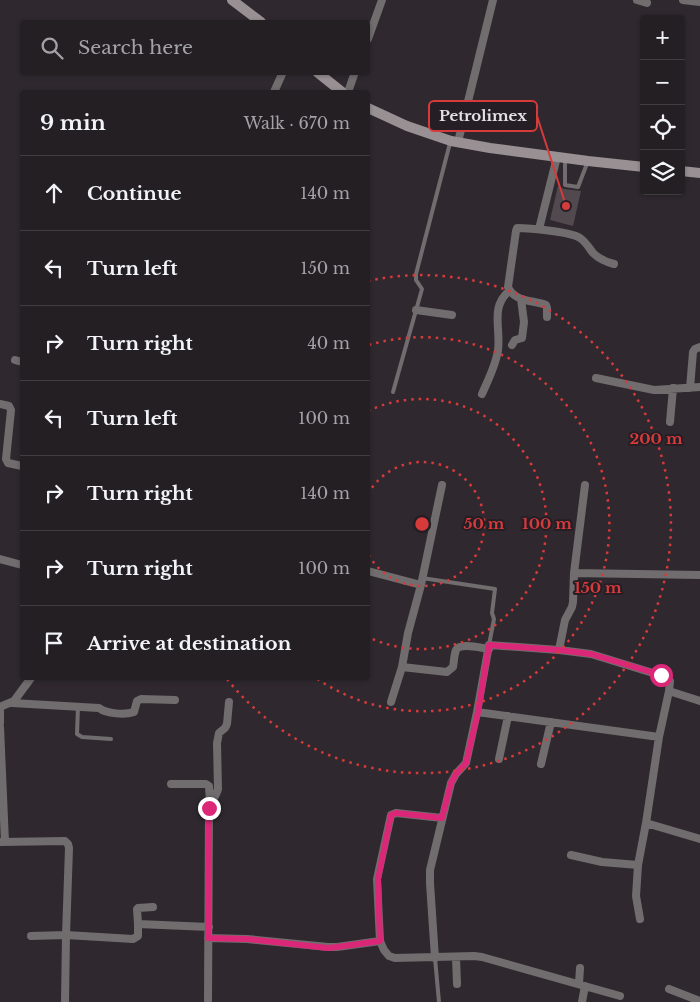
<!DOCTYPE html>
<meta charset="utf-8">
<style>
body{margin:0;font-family:"Libre Baskerville",serif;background:#2b272b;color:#f1f3f6}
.controls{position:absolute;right:15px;top:15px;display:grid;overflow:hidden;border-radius:5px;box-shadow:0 1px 4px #0004}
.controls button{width:45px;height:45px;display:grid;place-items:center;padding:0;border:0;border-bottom:1px solid #403d41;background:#231f23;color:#f1f3f6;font:25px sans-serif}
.stop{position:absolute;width:15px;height:15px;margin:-11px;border:4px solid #db2777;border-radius:50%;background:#fff}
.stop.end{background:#db2777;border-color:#fff;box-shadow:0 1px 5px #0008}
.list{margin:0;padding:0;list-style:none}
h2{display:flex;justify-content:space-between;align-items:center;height:65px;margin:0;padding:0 20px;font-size:21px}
h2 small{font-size:16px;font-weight:400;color:#a3a2a6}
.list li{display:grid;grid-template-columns:32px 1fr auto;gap:15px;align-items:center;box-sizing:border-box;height:75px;padding:0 20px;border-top:1px solid #403d41}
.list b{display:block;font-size:19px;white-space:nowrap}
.list em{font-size:16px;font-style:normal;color:#a3a2a6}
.icon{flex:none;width:28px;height:28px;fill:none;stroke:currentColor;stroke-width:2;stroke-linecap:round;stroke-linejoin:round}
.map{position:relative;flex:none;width:700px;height:1002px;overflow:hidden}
.search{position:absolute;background:#231f23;box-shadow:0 1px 4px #0004;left:20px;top:20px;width:350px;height:55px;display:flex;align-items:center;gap:12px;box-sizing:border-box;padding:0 18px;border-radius:5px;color:#a3a2a6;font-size:19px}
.panel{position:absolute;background:#231f23;box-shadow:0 1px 4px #0004;left:20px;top:90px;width:350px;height:590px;border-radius:5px}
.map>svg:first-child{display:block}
</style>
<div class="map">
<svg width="700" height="1002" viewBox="0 0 700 1002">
<rect width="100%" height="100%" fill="#2f292f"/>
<!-- building -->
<path fill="#52494e" d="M 558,186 L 564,189 L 581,191 L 573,226 L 550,220 Z"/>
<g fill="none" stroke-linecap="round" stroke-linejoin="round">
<!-- service -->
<path stroke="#716c6d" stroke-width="4" d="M 565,160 L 565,185 L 578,187 L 588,161
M 393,392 L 422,289 L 416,280 L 416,274 L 450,143
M 422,578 L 495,589 L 492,613 L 494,619 L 489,645
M 78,707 L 77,734 L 82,737 L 111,739
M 435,958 L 439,1002"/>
<!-- minor -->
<path stroke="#716c6d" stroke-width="8" d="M 637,0 L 647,3
M 683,0 L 700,2
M 368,39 L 382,0
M 274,92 L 283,72
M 348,92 L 355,72
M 458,142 L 493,0
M 539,229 L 557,157
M 416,310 L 452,315
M 547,317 L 547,308 L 546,305 C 533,300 514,302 508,287 L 516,231 L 517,228 C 529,228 572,232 580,238 C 586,242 589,248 593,253 C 599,259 606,262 614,264
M 512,345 L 515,340 L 522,338 L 524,322 L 521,299
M 15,360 L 22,362
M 596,378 L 654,390 L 700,387
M 690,388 L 693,352 L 695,349 L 700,347
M 482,394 C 488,380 496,365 498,350 C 501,329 490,307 509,291
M 0,404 L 9,406 L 11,410 L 6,459 L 8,463 L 22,466
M 670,422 L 673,388
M 0,559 L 22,565
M 368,571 L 421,585 L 442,485
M 574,573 L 700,575
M 559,650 L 565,620 L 572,607 L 573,602 L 574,573 L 585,485
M 402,667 L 447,672 L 453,667 C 454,662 454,655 456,650 C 460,642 481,648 489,649
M 391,702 L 402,667 L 408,633 L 421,585
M 12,703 L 99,708 C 107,714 125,715 134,712 L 137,701 L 141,699 L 175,700
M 477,712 L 659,737
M 0,723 L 0,709 L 2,706 L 14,701 L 31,678
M 0,727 L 5,842
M 499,759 L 508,716
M 541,764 L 551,722
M 171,784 L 206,784 L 209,786 L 210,803
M 442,818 L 396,813 L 391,815 L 377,879 L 380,941 L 384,950 L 389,956 L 395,958 L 474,956 L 482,957 L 620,996
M 646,823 L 700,839
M 0,842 L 65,841 L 68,844 L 69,848 L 66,935 L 65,1002
M 571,855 L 602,862 L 638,865
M 640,919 L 636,896 L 638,865 L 646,823 L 659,737 L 669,691
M 138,924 L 137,909 L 138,908 L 153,907
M 31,936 L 66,935 L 133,939 L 138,936 L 138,924 L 209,927
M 208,938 L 247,939 L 328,947 L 337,947 L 380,941
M 456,957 L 457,984
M 435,958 L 430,883 L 430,870 L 451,783 L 456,774 L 466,763 L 477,712 L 489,645 L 559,650 L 591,654 L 666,677 L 670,681 L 669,691 L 700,701
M 579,984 L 580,968
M 669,989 L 700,1001
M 208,1000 L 209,808 C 211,801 216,797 218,789 L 217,743 L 219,733 L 225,728 L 227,724 L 229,702
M 582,1002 L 585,986"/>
<!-- secondary -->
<path stroke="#989092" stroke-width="10" d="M 232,0 L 261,22
M 317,72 L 342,92
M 368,108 L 407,126 L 451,141 L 490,148 L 588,161 L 644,167
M 681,171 L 700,173"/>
</g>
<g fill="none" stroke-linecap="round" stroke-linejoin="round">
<!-- route -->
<path stroke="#db2777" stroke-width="6" d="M 209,808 L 208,938 L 247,939 L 328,948 L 337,947 L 380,941 L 378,879 L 391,815 L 396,813 L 442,818 L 451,783 L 456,774 L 466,763 L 478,712 L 489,645 L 559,650 L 591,654 L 661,675"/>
</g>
<!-- distance rings -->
<g fill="none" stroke="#d73a3b" stroke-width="2.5" stroke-dasharray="2.5 5">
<path d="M368 494A62 62 0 1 1 368 554"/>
<path d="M368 411A125 125 0 1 1 368 637"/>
<path d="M369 345A187 187 0 1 1 316 678"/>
<path d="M368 281A249 249 0 1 1 227 679"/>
</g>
<circle cx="422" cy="524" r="8" fill="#d73a3b" stroke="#251f25" stroke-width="2.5"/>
<g font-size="15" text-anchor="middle" font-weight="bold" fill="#d73a3b" stroke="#251f25" stroke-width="4" stroke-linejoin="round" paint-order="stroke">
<text x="656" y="444">200 m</text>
<text x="484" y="529">50 m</text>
<text x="547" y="529">100 m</text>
<text x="598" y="593">150 m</text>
</g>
<!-- callouts -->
<path fill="none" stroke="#d73a3b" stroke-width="2" d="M566 206L537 116"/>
<circle fill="#d73a3b" stroke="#251f25" stroke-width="2" cx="566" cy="206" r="5"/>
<rect fill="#251f25" stroke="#d73a3b" stroke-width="2" x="429" y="101" width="108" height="30" rx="5"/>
<g font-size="15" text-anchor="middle" font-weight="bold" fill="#e4e0e4">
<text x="483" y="121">Petrolimex</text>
</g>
</svg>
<div class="controls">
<button>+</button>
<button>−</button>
<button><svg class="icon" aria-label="locate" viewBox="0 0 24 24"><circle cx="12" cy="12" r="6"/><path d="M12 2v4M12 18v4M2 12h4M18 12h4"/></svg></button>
<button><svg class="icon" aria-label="layers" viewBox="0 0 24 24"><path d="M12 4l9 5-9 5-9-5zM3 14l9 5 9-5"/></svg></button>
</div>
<div class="stop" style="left:661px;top:675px"></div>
<div class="stop end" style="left:209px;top:808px"></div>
<div class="search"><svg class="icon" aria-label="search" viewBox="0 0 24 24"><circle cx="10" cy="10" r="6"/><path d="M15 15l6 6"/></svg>Search here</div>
<section class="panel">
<h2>9 min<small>Walk · 670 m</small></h2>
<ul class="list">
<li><svg class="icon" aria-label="ahead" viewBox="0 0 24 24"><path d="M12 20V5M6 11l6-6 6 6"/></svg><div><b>Continue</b></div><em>140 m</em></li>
<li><svg class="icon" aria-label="left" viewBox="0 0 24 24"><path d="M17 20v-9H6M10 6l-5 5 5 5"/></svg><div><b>Turn left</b></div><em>150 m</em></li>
<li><svg class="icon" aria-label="right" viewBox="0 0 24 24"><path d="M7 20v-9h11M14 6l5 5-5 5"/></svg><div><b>Turn right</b></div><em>40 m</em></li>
<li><svg class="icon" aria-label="left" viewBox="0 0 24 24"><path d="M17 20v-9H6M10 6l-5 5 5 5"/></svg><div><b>Turn left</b></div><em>100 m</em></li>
<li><svg class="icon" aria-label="right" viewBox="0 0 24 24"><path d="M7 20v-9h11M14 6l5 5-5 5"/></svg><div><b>Turn right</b></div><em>140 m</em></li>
<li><svg class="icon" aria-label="right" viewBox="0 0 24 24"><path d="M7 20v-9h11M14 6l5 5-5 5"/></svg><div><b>Turn right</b></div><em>100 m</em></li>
<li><svg class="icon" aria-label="arrive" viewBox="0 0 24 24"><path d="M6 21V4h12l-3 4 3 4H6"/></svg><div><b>Arrive at destination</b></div></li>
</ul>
</section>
</div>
